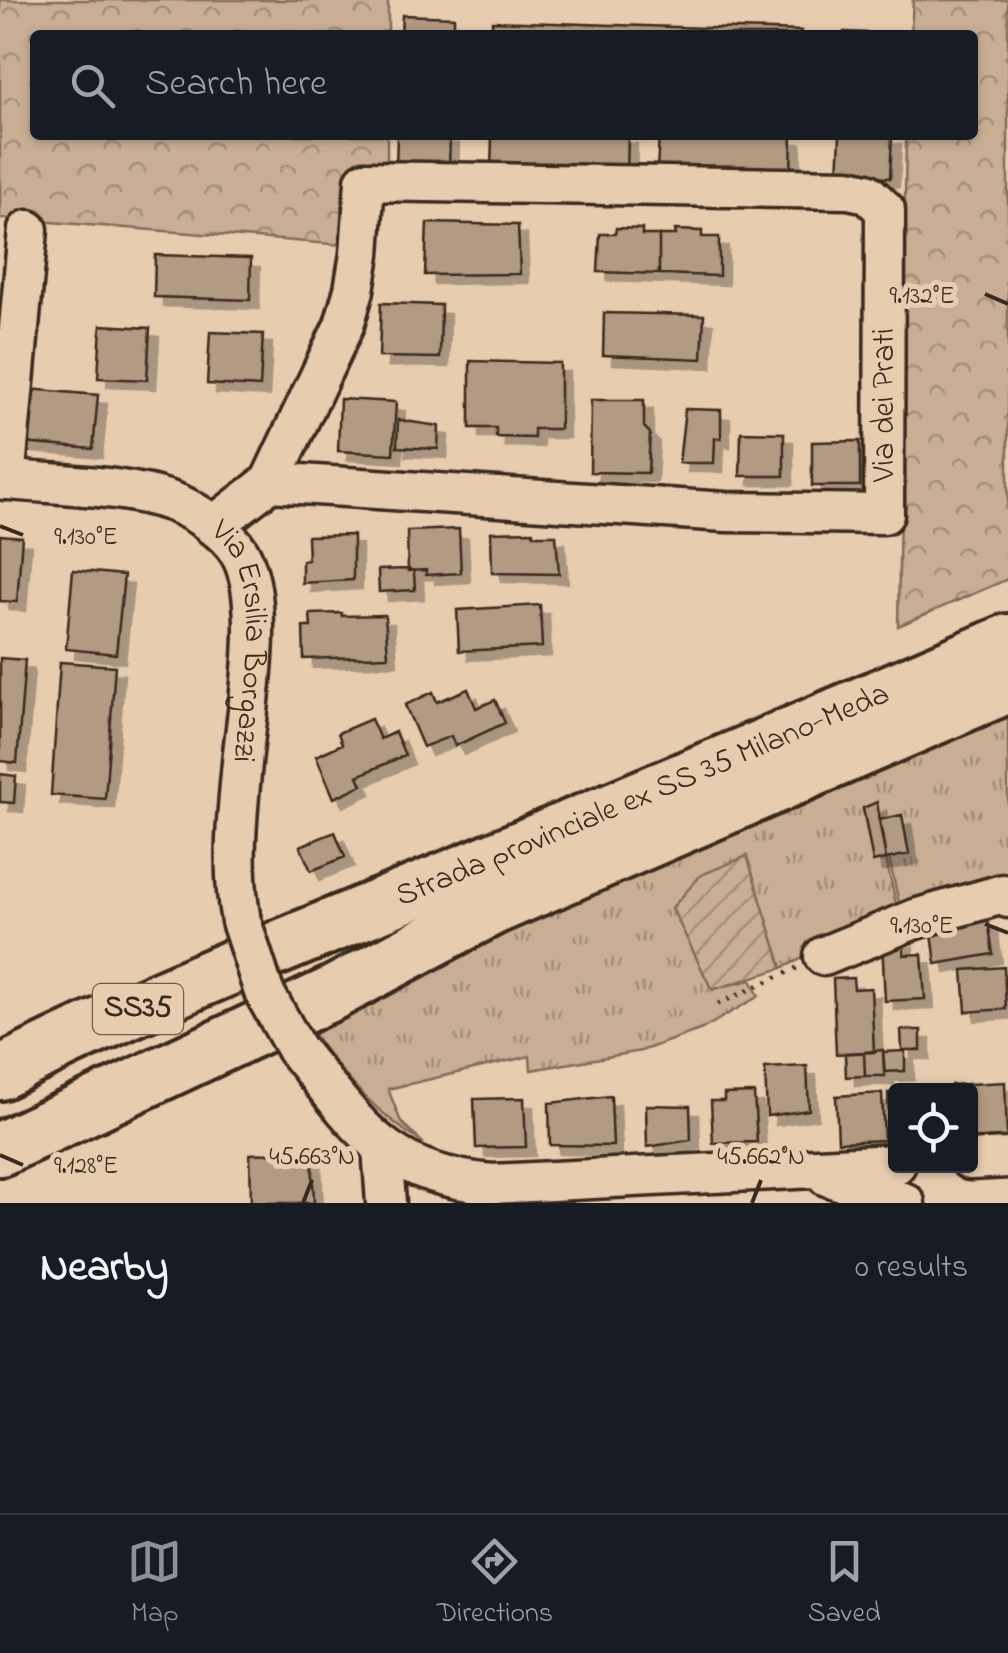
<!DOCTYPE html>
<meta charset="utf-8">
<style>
body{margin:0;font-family:"Indie Flower",sans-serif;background:#20242c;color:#f1f3f6}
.controls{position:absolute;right:30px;bottom:30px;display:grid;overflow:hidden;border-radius:10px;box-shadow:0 2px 8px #0004}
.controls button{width:90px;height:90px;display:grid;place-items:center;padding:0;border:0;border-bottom:2px solid #363941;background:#171b24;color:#f1f3f6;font:50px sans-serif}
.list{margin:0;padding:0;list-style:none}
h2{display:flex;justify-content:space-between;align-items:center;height:130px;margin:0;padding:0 40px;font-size:42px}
h2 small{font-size:32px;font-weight:400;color:#9ea1a6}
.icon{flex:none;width:55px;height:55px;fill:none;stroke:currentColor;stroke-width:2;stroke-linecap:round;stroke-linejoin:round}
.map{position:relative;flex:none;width:1008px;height:1203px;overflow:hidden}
.search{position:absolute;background:#171b24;box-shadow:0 2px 8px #0004;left:30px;right:30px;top:30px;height:110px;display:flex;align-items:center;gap:25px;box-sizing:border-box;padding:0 35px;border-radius:10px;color:#9ea1a6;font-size:38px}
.sheet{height:310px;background:#171b24}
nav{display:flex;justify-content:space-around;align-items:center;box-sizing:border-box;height:140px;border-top:2px solid #363941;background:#171b24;font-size:28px;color:#9ea1a6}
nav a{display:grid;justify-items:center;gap:5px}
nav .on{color:#8c9099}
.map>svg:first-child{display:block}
</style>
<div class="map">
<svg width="1008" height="1203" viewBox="0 0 1008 1203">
<defs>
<pattern id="grass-tufts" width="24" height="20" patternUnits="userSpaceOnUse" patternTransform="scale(2.5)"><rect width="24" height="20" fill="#c9ae95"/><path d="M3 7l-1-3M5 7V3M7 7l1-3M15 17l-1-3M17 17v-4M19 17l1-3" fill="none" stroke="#a48e79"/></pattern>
<pattern id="forest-crowns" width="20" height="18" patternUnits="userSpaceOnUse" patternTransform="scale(2.5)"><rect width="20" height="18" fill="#c9ae95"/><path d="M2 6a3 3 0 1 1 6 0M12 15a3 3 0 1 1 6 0" fill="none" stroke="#a48e79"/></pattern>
<pattern id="garden-furrows" width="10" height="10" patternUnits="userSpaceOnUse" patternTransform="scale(2.5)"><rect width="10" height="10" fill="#c9ae95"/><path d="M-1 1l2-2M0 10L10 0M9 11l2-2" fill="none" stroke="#a48e79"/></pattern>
<filter id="shadow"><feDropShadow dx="9" dy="9" stdDeviation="0" flood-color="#0004"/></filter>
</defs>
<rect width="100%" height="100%" fill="#e8ccaf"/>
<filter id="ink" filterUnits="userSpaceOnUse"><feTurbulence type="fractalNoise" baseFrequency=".01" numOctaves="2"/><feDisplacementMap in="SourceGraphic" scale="20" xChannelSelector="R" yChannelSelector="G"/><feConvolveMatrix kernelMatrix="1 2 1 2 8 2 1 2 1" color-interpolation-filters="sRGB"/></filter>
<g filter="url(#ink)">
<!-- grass -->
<path fill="url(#grass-tufts)" stroke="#826c5a" stroke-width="2.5" d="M 1008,707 L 1008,878 L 901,912 L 889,858 L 901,815 L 879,820 L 876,803 L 863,809 L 873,861 L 886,859 L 898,913 L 782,968 L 747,857 L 702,875 L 672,908 L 712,989 L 751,980 L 759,996 L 702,1029 L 641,1051 L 531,1070 L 530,1056 L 388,1089 L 401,1122 L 424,1144 C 376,1113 338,1073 308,1025 L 334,1003 Z"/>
<!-- forest -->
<path fill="url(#forest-crowns)" stroke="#826c5a" stroke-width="2.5" d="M 0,0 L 388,0 L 388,35 L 35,35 L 35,135 L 387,135 L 387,200 L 344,245 L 0,218 Z
M 913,0 L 1008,0 L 1008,579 L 898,626 L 906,135 L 973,135 L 973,35 L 911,35 Z"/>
<!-- garden -->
<path fill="url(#garden-furrows)" stroke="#826c5a" stroke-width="2.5" d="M 747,856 L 782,968 L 712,990 L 672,908 L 701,875 Z"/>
<!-- building -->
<path fill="#b39a82" stroke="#3b2a1e" stroke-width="2.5" filter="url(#shadow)" d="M 402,15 L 454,17 L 454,35 L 401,35 Z
M 492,21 L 801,31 L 800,35 L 492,35 Z
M 844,32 L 896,34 L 896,35 L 844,35 Z
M 397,135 L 450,135 L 449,169 L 396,167 Z
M 492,135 L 628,135 L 627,174 L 491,171 Z
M 659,135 L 792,135 L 791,174 L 657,170 Z
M 840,135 L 892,135 L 890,178 L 838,176 Z
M 427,223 L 518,225 L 520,274 L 425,275 Z
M 616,228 L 642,229 L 642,235 L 659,235 L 659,274 L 598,272 L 600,234 L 615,234 Z
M 675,230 L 702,231 L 702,237 L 719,237 L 719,276 L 659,274 L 659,235 L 676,235 Z
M 155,255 L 251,258 L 250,300 L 154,297 Z
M 381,303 L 441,305 L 440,358 L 379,357 Z
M 604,313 L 704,315 L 702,359 L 603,355 Z
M 101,325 L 150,328 L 147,380 L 98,378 Z
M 210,332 L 263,334 L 260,387 L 207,384 Z
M 470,361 L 560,363 L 560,429 L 534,429 L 534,438 L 496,437 L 496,428 L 470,428 Z
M 28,389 L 98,395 L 93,449 L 23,443 Z
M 340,399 L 396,402 L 393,454 L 338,451 Z
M 591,400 L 644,400 L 644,427 L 650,433 L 648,473 L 590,472 Z
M 685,409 L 721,410 L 721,438 L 715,438 L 714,463 L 679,463 Z
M 398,420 L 439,426 L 438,449 L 397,447 Z
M 741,432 L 784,433 L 784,476 L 740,476 Z
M 860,441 L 860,486 L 812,486 L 812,442 Z
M 459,529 L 461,573 L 426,575 L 426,570 L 408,571 L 407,531 Z
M 533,531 L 534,535 L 556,535 L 559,574 L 492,573 L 491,532 Z
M 0,535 L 22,537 L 17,602 L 0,601 Z
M 353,535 L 353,580 L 302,583 L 302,561 L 308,560 L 307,536 Z
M 408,569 L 414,571 L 415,590 L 379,592 L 378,570 Z
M 73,570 L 124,575 L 116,654 L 66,649 Z
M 540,605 L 542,647 L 459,651 L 457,610 Z
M 342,613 L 342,616 L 385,615 L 388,656 L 304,659 L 303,627 L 311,627 L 310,614 Z
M 0,658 L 25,660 L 17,763 L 0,761 Z
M 60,662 L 115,666 L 105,799 L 51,795 Z
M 468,689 L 476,708 L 495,700 L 505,723 L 455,746 L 451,736 L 423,747 L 405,705 L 433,692 L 437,702 Z
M 371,719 L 380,739 L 395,732 L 405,755 L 358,776 L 362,785 L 334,798 L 316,756 L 342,744 L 338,733 Z
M 0,774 L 16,776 L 14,803 L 0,802 Z
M 877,802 L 886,859 L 873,862 L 863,808 Z
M 902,815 L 909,854 L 886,859 L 879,820 Z
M 335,832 L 345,857 L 311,871 L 300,846 Z
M 988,920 L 993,954 L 936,964 L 931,925 Z
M 904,938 L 904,955 L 922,954 L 925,999 L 885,1001 L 882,941 Z
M 1004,967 L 1006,1009 L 966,1012 L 963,970 Z
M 853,978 L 854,989 L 871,988 L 874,1052 L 836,1054 L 833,979 Z
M 901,1030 L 921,1030 L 921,1050 L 902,1050 Z
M 883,1050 L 885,1076 L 865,1076 L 864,1052 Z
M 905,1051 L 905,1071 L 884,1072 L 883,1052 Z
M 864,1052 L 865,1076 L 846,1077 L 845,1053 Z
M 807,1066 L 809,1110 L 767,1116 L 765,1068 Z
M 1005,1082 L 1007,1137 L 970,1139 L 970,1090 L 951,1090 L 951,1085 Z
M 754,1093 L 757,1142 L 713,1143 L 711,1101 L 724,1101 L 724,1094 Z
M 882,1093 L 884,1140 L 838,1142 L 836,1096 Z
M 888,1093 L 896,1093 L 896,1139 L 890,1139 Z
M 611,1096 L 613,1146 L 550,1145 L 549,1103 Z
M 524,1098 L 526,1147 L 476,1148 L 474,1099 Z
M 646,1105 L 690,1106 L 691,1140 L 647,1147 Z
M 312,1152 L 314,1203 L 251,1203 L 250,1154 Z"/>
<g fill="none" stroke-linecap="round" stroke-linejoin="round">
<defs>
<g id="minor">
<path id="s1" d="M 0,479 C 54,485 122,484 173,502 C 196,511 226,531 239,552 C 268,600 247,708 242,763 C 237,816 231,869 241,921"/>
<path d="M 5,480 L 28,230"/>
<path d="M 213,526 L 270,482 L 344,325 L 354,290 L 360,254 L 365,181 L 849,189 L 867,193 L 885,210 L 884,514 L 726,512 L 270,482"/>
<path d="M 824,956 L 915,919 L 1003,894 L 1008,898"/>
<path d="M 296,1049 C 360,1127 384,1174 492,1184 L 896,1164"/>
<path d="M 382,1147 L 386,1203"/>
<path d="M 970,1160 L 1008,1158"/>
<path d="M 827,1176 L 905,1203"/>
</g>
<g id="highway">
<path id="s2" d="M 0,1073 C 153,996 314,933 472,868 C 651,794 830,718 1008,641"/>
<path d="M 0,1149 L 333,993 L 493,908 L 1008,686"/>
</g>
</defs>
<!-- minor casing -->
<use href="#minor" stroke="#3b2a1e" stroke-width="45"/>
<!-- highway casing -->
<use href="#highway" stroke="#3b2a1e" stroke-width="60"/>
<!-- path -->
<path stroke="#3b2a1e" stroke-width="5" stroke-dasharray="2.5 8" stroke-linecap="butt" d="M 718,1004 L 799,967"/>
<!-- minor -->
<use href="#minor" stroke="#e8ccaf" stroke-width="38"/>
<!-- highway -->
<use href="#highway" stroke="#e8ccaf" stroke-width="52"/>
<defs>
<path id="minor-bridge" d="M 241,921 L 264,992 L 296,1049"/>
</defs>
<!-- minor-bridge casing -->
<use href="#minor-bridge" stroke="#3b2a1e" stroke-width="45" stroke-linecap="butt"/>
<!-- minor-bridge -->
<use href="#minor-bridge" stroke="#e8ccaf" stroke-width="38"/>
</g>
</g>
<!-- ticks -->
<path fill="none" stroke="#3b2a1e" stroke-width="4" d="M 985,294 L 1008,304M 0,526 L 23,535M 985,924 L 1008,933M 0,1155 L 23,1165M 303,1203 L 312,1180M 752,1203 L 761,1180"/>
<g text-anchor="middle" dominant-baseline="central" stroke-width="10" stroke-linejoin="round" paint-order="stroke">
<!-- shield labels -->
<rect fill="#e8ccaf" stroke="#6f5b4a" stroke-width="2.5" x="93" y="984" width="90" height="50" rx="8"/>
<g font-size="30" font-weight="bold" fill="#3b2a1e">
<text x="138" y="1009">SS35</text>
</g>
<!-- street labels -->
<g font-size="32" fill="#3b2a1e" stroke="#e8ccaf">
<text transform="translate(885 405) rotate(-90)">Via dei Prati</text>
<text stroke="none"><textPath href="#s1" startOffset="348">Via Ersilia Borgazzi</textPath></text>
<text stroke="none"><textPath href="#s2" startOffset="700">Strada provinciale ex SS 35 Milano-Meda</textPath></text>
</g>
</g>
<g font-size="25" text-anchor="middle" fill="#3b2a1e" stroke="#e8ccaf" stroke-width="10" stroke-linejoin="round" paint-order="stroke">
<text x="922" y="303">9.132°E</text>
<text x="86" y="544">9.130°E</text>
<text x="922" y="933">9.130°E</text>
<text x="312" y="1164">45.663°N</text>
<text x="761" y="1164">45.662°N</text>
<text x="86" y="1173">9.128°E</text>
</g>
</svg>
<div class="controls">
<button><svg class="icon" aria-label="locate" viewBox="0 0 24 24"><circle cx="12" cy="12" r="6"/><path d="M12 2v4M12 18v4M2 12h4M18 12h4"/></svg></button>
</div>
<div class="search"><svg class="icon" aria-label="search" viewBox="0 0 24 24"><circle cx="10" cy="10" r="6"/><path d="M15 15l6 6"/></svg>Search here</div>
</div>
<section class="sheet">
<h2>Nearby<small>0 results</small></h2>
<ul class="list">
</ul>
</section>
<nav>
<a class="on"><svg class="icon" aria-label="map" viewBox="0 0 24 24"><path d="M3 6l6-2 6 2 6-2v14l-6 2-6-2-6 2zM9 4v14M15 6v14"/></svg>Map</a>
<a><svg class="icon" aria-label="directions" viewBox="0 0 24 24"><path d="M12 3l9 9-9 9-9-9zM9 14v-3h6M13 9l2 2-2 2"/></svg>Directions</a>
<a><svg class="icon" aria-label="saved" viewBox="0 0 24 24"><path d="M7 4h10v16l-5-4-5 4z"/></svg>Saved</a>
</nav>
